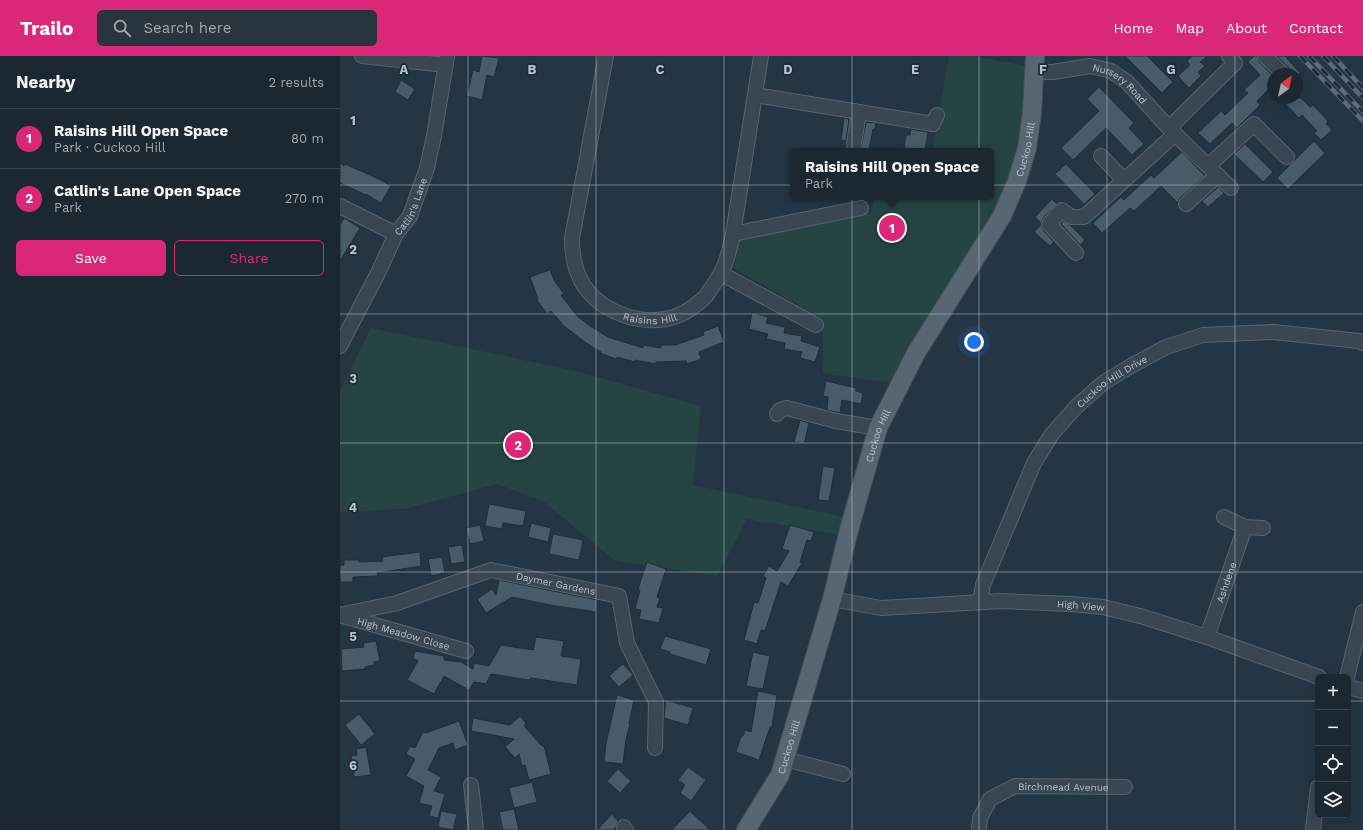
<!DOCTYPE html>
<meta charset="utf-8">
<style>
body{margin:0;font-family:"Work Sans",sans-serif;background:#28343e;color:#f1f3f6}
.controls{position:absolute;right:12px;bottom:12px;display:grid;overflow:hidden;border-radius:6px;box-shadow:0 4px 16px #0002}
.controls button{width:36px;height:36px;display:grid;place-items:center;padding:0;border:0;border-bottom:1px solid #39444d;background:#1b2832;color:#f1f3f6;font:20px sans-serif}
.compass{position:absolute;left:927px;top:12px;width:36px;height:36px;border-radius:50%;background:#1b2832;box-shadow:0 4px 16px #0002;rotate:33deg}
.you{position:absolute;left:634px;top:286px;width:14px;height:14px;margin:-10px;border:3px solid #fff;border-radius:50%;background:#1a73e8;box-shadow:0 0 0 6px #1a73e833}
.badge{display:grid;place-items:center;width:26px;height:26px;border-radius:50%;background:#db2777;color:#fff;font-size:13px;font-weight:700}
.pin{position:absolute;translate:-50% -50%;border:2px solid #fff;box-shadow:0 1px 4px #0006}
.popup{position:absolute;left:450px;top:92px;width:204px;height:52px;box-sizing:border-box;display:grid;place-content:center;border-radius:6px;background:#1b2832;filter:drop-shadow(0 1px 3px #0005);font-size:13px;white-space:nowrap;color:#a0a6ac}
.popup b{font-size:15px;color:#f1f3f6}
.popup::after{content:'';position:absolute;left:50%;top:100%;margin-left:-8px;border:8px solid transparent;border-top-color:#1b2832}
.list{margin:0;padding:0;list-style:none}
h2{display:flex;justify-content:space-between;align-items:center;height:52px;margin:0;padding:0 16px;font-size:17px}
h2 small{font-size:13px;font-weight:400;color:#a0a6ac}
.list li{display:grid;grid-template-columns:26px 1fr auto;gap:12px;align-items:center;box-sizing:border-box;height:60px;padding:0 16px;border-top:1px solid #39444d}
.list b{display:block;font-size:15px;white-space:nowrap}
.list p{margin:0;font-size:13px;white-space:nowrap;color:#a0a6ac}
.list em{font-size:13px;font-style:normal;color:#a0a6ac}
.actions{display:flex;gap:8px;padding:12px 16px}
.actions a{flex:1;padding:9px 0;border:1px solid #db2777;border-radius:6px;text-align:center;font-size:14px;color:#db2777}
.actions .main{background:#db2777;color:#fff}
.icon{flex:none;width:22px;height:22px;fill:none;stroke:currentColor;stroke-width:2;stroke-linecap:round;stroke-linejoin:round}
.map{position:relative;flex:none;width:1023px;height:774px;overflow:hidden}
header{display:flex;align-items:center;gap:24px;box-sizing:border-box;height:56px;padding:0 20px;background:#db2777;color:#fff}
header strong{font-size:19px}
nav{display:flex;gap:22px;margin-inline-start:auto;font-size:14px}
.search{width:280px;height:36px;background:#28343e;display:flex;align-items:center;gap:10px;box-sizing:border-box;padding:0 14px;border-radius:6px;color:#a0a6ac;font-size:15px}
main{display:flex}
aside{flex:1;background:#1b2832}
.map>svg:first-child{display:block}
</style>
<header>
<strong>Trailo</strong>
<div class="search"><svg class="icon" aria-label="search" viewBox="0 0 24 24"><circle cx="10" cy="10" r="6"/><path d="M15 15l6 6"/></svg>Search here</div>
<nav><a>Home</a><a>Map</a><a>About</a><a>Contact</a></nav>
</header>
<main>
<aside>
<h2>Nearby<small>2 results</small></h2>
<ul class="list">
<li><span class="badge">1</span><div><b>Raisins Hill Open Space</b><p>Park · Cuckoo Hill</p></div><em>80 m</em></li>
<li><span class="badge">2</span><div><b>Catlin's Lane Open Space</b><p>Park</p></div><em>270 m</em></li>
</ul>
<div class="actions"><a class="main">Save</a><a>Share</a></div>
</aside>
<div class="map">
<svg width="1023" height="774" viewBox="0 0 1023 774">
<rect width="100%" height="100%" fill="#243543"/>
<!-- green -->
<path fill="#264444" d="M 609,0 L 632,0 L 688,10 L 679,89 L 668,123 L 653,160 L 553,327 L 483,317 L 483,263 L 394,213 L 399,185 L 531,157 L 535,141 L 651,141 L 651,95 L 592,95 Z
M 31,272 L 232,314 L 361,350 L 353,429 L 505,461 L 501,479 L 407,463 L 377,520 L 274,504 L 204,446 L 157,428 L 65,453 L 0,456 L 0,335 Z"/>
<!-- building -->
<path fill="#485b69" stroke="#1f2e3a" d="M 142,0 L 159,2 L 154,21 L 147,19 L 142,44 L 127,40 L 133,14 L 139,16 Z
M 785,0 L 807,0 L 833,26 L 822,37 Z
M 852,0 L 867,0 L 860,6 L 865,10 L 858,16 L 861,20 L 849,32 L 838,20 L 850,9 L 847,5 Z
M 914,0 L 917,0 L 919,6 L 933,20 L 933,29 L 917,45 L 920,49 L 897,72 L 892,67 L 870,88 L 858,77 L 881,55 L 885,59 L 908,37 L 904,34 L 920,19 L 908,6 Z
M 937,0 L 945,0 L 961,18 L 951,18 L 949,12 Z
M 61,24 L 75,33 L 68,44 L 55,36 Z
M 759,31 L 794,67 L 789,72 L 804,88 L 792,99 L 766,72 L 733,104 L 721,92 L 759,55 L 747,43 Z
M 940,42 L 961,42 L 970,51 L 973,49 L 988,65 L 986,68 L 992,74 L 981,84 L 974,77 L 977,75 L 962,59 L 959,62 Z
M 504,62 L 509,63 L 506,85 L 501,84 Z
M 526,66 L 536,67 L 535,73 L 533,73 L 529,94 L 521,92 Z
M 571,73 L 588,76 L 585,95 L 564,92 L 566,79 L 570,79 Z
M 974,85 L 985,97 L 948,133 L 937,122 Z
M 905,88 L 933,116 L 923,126 L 894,98 Z
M 842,96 L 865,120 L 840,142 L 838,147 L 821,130 L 794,155 L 790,152 L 762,177 L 753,167 L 781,141 L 784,144 L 811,119 L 814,122 Z
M 0,107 L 4,110 L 5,108 L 39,123 L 51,130 L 41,147 L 26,138 L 26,139 L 0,127 Z
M 726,108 L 755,138 L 744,148 L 715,118 Z
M 878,131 L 884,137 L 868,151 L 862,145 Z
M 712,143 L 717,148 L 703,162 L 701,167 L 695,161 Z
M 4,162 L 20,172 L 0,205 L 0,169 Z
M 723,165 L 730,169 L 745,184 L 740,189 L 721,168 Z
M 701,169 L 703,174 L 714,186 L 710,190 L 694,176 Z
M 210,214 L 214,224 L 224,238 L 221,239 L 237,260 L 250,270 L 268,281 L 303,292 L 303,289 L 321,292 L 321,289 L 335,289 L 364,279 L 363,276 L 378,270 L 384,286 L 359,296 L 361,303 L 347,308 L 346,305 L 316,306 L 316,308 L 295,304 L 295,306 L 277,301 L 276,303 L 260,297 L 261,296 L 246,287 L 224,270 L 211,255 L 207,258 L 197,244 L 198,243 L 190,221 Z
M 412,257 L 428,261 L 426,267 L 445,271 L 444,277 L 462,280 L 461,285 L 480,291 L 475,306 L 460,302 L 462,296 L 444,293 L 445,287 L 426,283 L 428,278 L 409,273 Z
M 486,325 L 516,332 L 516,335 L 523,337 L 521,348 L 502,344 L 500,357 L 487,354 L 488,341 L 483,340 Z
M 460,364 L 469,367 L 464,388 L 454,386 Z
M 483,410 L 495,412 L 489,445 L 478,444 Z
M 149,448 L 186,455 L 183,470 L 163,467 L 162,473 L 145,470 Z
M 191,467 L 211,472 L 208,486 L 188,481 Z
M 140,469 L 144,485 L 130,488 L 126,472 Z
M 450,469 L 474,476 L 471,485 L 467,484 L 460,506 L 462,507 L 448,530 L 441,526 L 425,575 L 421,574 L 417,588 L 404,584 L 414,546 L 418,547 L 426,522 L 423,520 L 429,510 L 437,515 L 449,495 L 442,493 Z
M 213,478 L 243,484 L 239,504 L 209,498 Z
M 122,489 L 125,506 L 111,508 L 108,491 Z
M 80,496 L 81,510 L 37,517 L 38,520 L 13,521 L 13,526 L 0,526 L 0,509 L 4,509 L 4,504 L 19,504 L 19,506 L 43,505 L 42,501 Z
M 102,501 L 105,517 L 91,520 L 88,503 Z
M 307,506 L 326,513 L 317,541 L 320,542 L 317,551 L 323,552 L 319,567 L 299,563 L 301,554 L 295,553 L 300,534 L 298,533 Z
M 159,524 L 257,544 L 256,556 L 210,549 L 172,541 L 146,557 L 137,543 L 152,533 L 156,539 Z
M 325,580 L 371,593 L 366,609 L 330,598 L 330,596 L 320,593 Z
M 196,581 L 224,585 L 221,600 L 241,603 L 237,629 L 191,622 L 189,624 L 151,618 L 146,628 L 134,626 L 129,634 L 104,620 L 94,638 L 67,624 L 78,605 L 73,602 L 75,595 L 104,600 L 104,604 L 121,606 L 133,613 L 134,607 L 149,610 L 161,589 L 193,594 Z
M 36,585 L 40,605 L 34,606 L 34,609 L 25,611 L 25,613 L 2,615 L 1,593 L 24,591 L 23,587 Z
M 413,596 L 430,600 L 423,633 L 406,630 Z
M 283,608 L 293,619 L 279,631 L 269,620 Z
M 418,635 L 437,639 L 432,671 L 430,671 L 419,704 L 396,696 L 401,680 L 403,680 L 405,674 L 411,676 Z
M 277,639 L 294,644 L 289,667 L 290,668 L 286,683 L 283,708 L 264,706 L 266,687 Z
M 326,644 L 353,652 L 348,669 L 324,662 Z
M 19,658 L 35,678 L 21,689 L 5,669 Z
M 180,660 L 186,667 L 184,670 L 202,690 L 204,690 L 211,718 L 189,724 L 185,709 L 182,710 L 179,698 L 175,702 L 165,691 L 174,683 L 131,675 L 133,662 L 170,669 Z
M 119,665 L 128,689 L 115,694 L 113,687 L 99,692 L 88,714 L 101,721 L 94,735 L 105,738 L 98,762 L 89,760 L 92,750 L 79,747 L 84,730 L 66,720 L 75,703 L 66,698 L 70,690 L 75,692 L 83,676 L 86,677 Z
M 26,691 L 31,719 L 14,721 L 11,700 L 17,699 L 16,693 Z
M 348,711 L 366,724 L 351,745 L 340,737 L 345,729 L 338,724 Z
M 278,713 L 291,725 L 280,737 L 267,725 Z
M 192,726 L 197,746 L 174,752 L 169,732 Z
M 174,753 L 179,774 L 163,774 L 159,756 Z
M 101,755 L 117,758 L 113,774 L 98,771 Z
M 350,755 L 370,774 L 332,774 Z
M 272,758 L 278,765 L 276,771 L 273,774 L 257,774 Z"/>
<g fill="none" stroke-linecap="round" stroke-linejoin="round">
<defs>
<g id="minor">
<path d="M 22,0 L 106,9"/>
<path id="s1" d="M 266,0 L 232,182 C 232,195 233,206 238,218 C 251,251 292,269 326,263 C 339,261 353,252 363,243 C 367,240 369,235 372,231 C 386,212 388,200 393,178 L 421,0"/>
<path d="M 925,0 L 943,18"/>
<path id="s2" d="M 694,16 L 713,16 L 750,10 L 771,15 L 787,26 L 829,72 L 895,7 L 889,0"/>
<path d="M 415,39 L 593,68 L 597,59"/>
<path d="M 835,78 L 868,110 L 914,68 L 947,101"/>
<path d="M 514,88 L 519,56"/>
<path d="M 761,100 L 784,124"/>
<path d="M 871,113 L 891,132"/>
<path d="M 846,148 L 878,119"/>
<path d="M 0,150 L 56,178"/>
<path d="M 393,178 L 521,152"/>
<path d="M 736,197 L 709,168 L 722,154 L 731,161 L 744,161 L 835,78 L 829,72"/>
<path d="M 382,218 L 476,269"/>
<path id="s3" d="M 0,290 L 38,217 L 56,178 L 70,160 L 87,112 L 94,80 L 107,0"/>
<path d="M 437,358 L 440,354 L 447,352 L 496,365 L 538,372"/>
<path d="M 884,461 L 905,471 L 923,472"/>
<path id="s4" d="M 492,543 L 541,552 L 661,545 L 731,548 L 763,551 L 804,561 L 867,581 L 979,621"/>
<path id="s5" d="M 640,546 L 643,529 L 694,407 L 712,378 L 736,351 L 763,327 L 791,310 L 826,291 L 863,279 L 933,276 L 1019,285 L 1023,287"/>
<path id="s6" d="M 0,559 L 57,547 L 151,514 L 279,540 L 287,587 L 316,646 L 315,692"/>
<path id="s7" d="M 3,560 L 126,595"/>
<path id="s8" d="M 867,581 L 905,471"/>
<path d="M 1007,621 L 1023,556"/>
<path d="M 1008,631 L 1023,635"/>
<path d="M 445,703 L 503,718"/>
<path d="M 131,729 L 136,774"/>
<path d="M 284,771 L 286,774"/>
<path id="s9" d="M 639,774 L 640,762 L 650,743 L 675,730 L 785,731"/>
<path d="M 973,774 L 978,731"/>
</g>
<g id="major">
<path id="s10" d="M 406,774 L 440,719 L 492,543 L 510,470 L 538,372 L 576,297 L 662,160 L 677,125 L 687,92 L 692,57 L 695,0"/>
</g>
</defs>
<!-- minor casing -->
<use href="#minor" stroke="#576470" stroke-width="16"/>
<!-- major casing -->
<use href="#major" stroke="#42505c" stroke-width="20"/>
<!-- minor -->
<use href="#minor" stroke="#394753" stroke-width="14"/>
<!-- major -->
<use href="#major" stroke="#576673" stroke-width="18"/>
<defs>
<path id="rail" d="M 960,0 L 1023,65
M 969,0 L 1023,56
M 983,0 L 1023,42
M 993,0 L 1023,32"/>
</defs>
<!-- rail casing -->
<use href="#rail" stroke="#5a6b7a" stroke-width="4.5"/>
<!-- rail -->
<use href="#rail" stroke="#1d2c38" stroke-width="3" stroke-dasharray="9" stroke-linecap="butt"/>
</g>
<!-- grid -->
<path fill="none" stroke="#b6c1cd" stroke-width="1" stroke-opacity="0.55" d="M 128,0 L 128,774M 256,0 L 256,774M 384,0 L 384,774M 512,0 L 512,774M 639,0 L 639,774M 767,0 L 767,774M 895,0 L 895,774M 0,129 L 1023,129M 0,258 L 1023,258M 0,387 L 1023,387M 0,516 L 1023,516M 0,645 L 978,645M 1008,645 L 1023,645"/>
<g text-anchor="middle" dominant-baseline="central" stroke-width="3.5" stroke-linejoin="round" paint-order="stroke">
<!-- street labels -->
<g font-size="10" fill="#b6c1cd" stroke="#1d2c38">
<text stroke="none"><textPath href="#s2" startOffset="92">Nursery Road</textPath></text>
<text stroke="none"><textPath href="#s10" startOffset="742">Cuckoo Hill</textPath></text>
<text stroke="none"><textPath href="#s3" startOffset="157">Catlin's Lane</textPath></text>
<text stroke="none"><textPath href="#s1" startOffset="312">Raisins Hill</textPath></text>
<text stroke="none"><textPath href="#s5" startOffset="264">Cuckoo Hill Drive</textPath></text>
<text stroke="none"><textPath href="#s10" startOffset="418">Cuckoo Hill</textPath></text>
<text stroke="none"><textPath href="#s8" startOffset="58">Ashdene</textPath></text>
<text stroke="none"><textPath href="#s6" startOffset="224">Daymer Gardens</textPath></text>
<text stroke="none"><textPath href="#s4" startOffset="250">High View</textPath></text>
<text stroke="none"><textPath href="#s7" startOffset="63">High Meadow Close</textPath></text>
<text stroke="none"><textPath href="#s10" startOffset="94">Cuckoo Hill</textPath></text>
<text stroke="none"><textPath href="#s9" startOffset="110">Birchmead Avenue</textPath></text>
</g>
</g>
<g font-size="13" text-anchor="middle" font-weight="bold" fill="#b6c1cd" stroke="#1d2c38" stroke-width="3.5" stroke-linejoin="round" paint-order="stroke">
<text x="64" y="18">A</text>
<text x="192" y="18">B</text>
<text x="320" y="18">C</text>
<text x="448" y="18">D</text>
<text x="575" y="18">E</text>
<text x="703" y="18">F</text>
<text x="831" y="18">G</text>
<text x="13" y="69">1</text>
<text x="13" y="198">2</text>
<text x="13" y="327">3</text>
<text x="13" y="456">4</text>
<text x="13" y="585">5</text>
<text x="13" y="714">6</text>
</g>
</svg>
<div class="controls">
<button>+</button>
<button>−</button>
<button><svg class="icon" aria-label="locate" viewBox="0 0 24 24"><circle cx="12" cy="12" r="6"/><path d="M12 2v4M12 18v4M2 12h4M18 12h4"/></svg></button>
<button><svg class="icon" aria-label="layers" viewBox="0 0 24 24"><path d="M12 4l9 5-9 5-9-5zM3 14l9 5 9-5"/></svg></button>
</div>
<svg class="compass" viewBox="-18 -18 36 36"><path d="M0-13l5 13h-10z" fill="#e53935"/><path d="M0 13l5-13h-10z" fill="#a0a6ac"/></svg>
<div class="you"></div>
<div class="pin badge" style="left:552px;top:172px">1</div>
<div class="popup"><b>Raisins Hill Open Space</b>Park</div>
<div class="pin badge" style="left:178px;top:389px">2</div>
</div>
</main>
